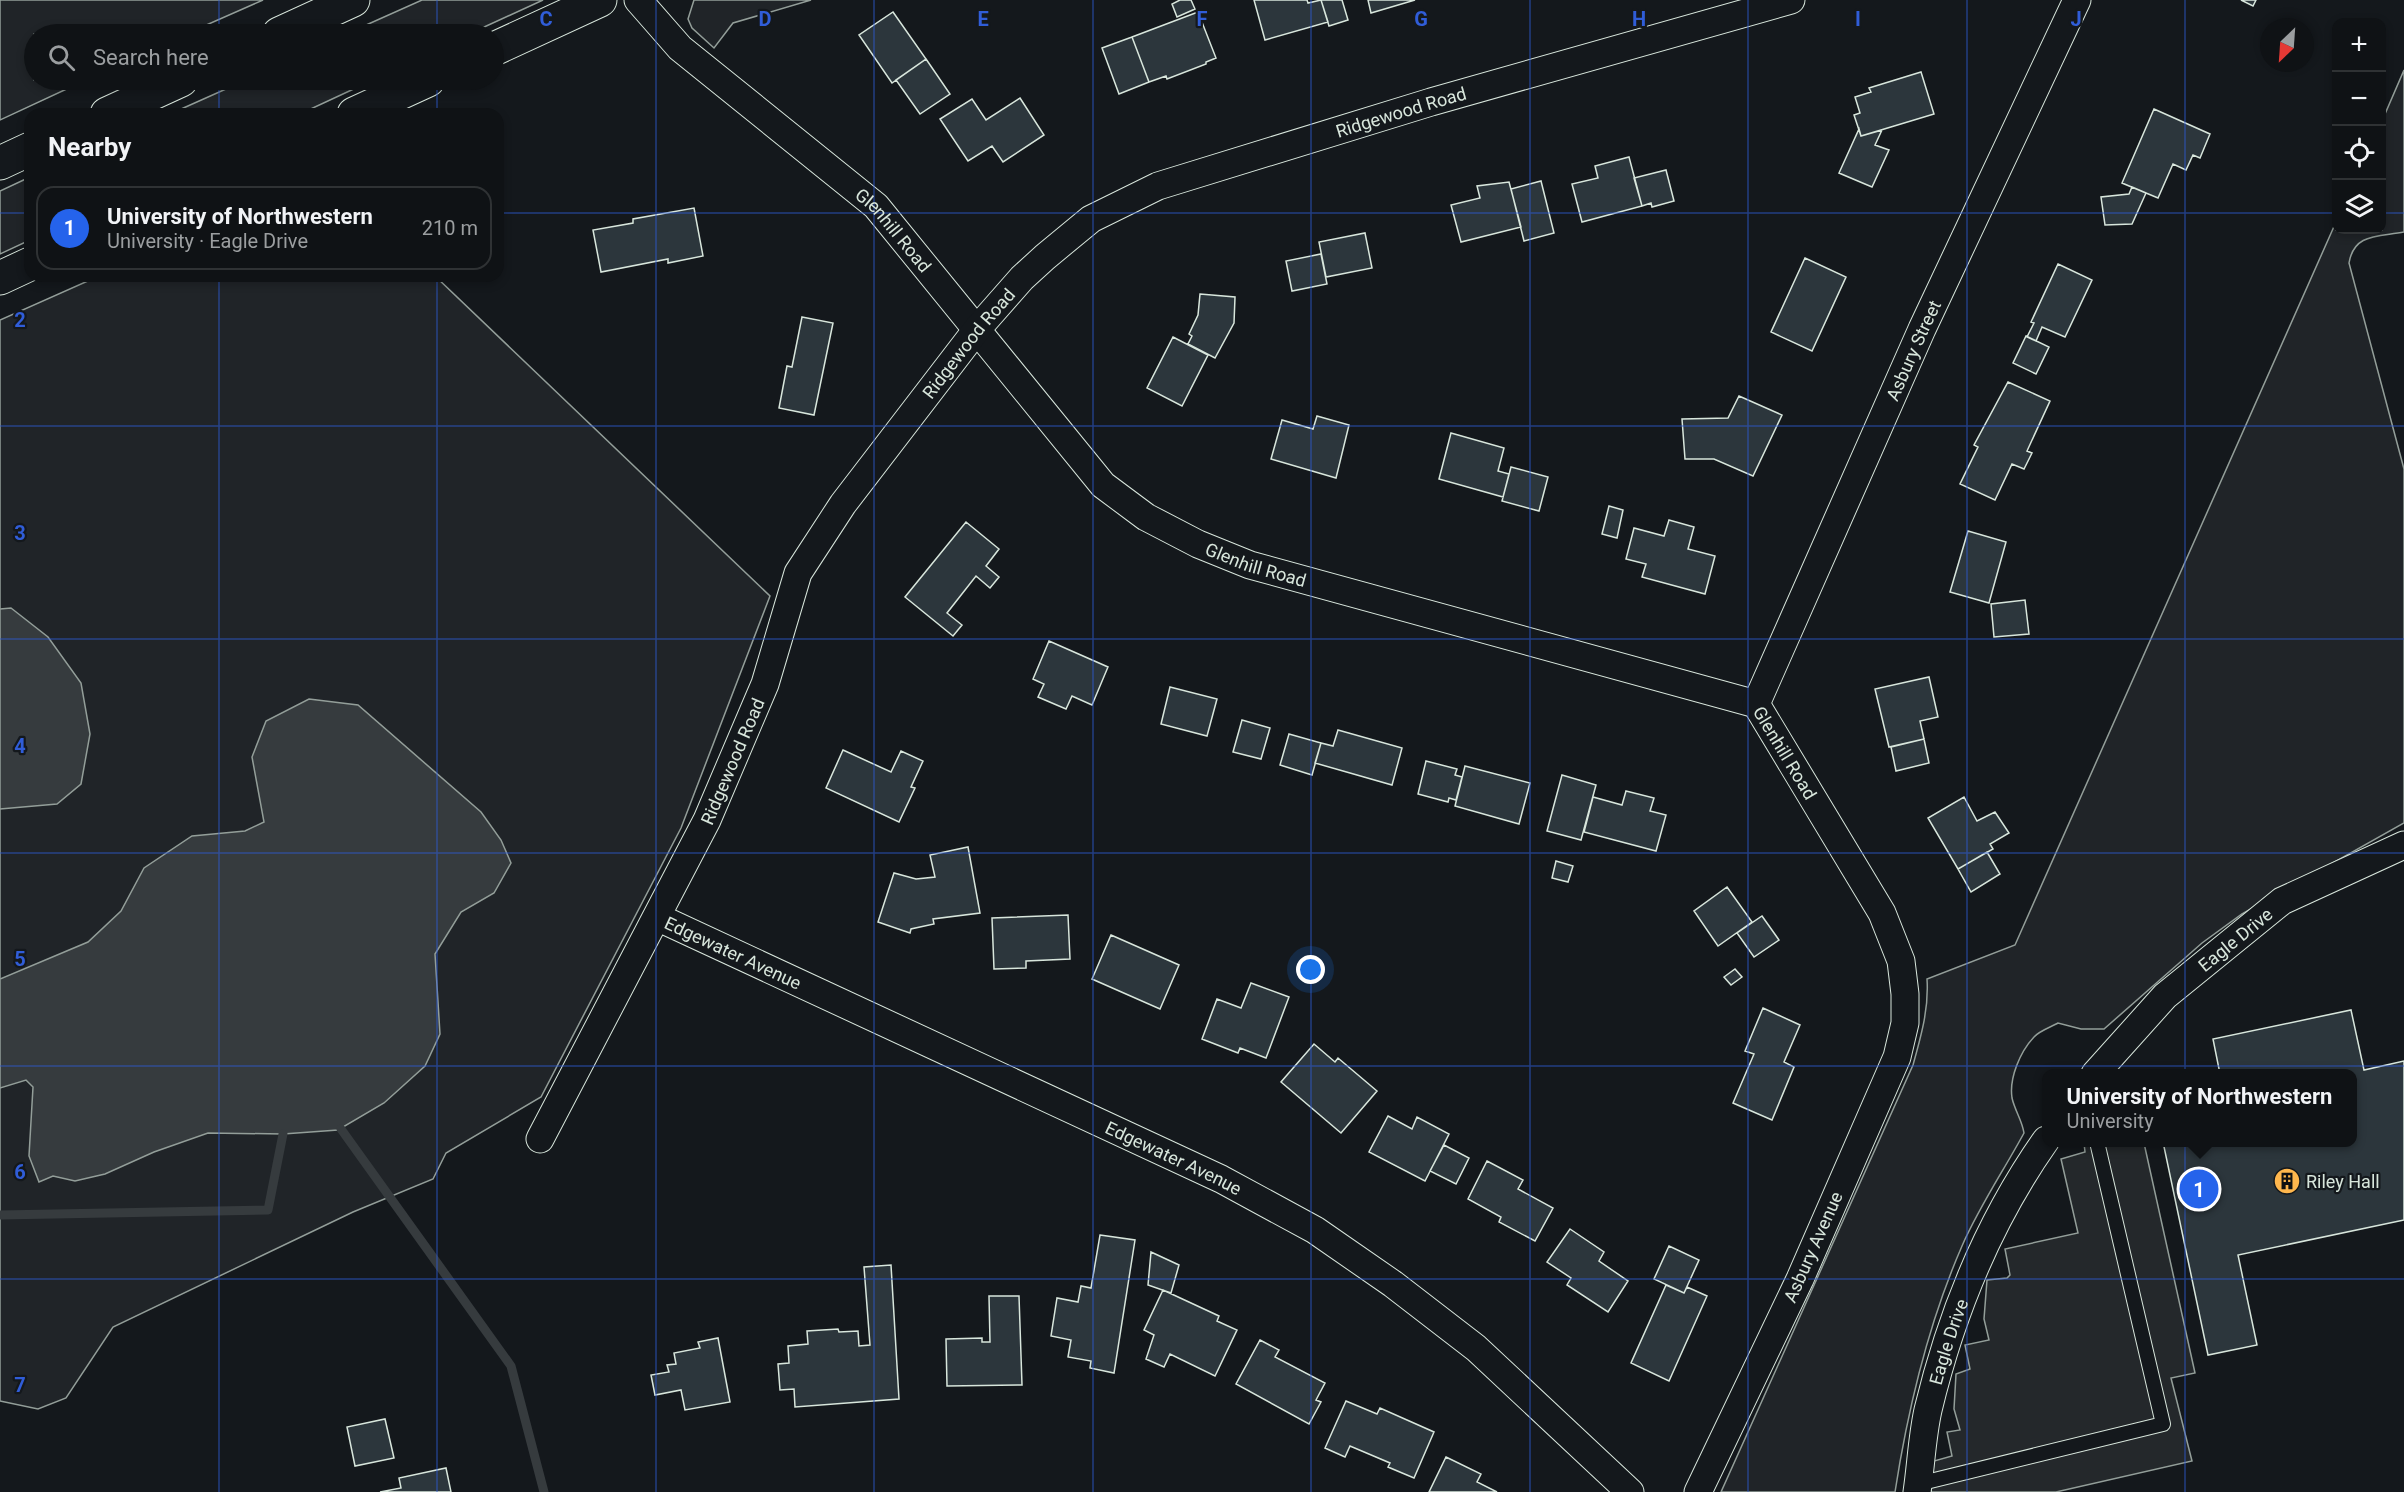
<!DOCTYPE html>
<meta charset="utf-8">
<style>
body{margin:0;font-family:Roboto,sans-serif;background:#1d2022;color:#f1f3f6}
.controls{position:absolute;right:18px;top:18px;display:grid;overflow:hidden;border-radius:12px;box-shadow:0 3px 9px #0003}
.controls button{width:54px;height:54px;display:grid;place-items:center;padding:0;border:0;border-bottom:2px solid #2f3234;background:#0f1215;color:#f1f3f6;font:30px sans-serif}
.compass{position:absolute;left:2260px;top:18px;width:54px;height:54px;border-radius:50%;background:#0f1215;box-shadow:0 3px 9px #0003;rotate:205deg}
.you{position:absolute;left:1311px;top:970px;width:21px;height:21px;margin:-15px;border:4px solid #fff;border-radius:50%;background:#1a73e8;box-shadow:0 0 0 9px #1a73e833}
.badge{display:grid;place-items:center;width:39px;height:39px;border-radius:50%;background:#2563eb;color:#fff;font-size:20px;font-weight:700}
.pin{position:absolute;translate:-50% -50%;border:3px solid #fff;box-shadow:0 2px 6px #0006}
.popup{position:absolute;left:2042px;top:1069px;width:315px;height:78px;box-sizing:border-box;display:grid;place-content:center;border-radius:12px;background:#0f1215;filter:drop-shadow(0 2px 4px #0005);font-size:20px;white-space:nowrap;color:#9b9ea0}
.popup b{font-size:22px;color:#f1f3f6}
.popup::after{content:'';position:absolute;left:50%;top:100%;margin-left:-12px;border:12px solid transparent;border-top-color:#0f1215}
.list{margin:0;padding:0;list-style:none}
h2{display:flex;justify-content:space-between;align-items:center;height:78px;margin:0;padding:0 24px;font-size:26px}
h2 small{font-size:20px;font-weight:400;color:#9b9ea0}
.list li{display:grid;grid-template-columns:39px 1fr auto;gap:18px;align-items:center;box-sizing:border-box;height:84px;margin:0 12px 12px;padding:0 12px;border:2px solid #2f3234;border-radius:18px}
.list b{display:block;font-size:22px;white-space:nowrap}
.list p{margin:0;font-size:20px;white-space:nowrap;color:#9b9ea0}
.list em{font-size:20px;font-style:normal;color:#9b9ea0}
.icon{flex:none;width:33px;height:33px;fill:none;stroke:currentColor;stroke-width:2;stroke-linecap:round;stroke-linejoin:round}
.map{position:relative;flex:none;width:2404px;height:1492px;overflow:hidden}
.search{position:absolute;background:#0f1215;box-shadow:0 3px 9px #0003;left:24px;top:24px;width:480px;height:66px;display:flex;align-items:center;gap:15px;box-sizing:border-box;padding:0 21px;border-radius:33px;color:#9b9ea0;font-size:22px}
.panel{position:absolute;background:#0f1215;box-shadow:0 3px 9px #0003;left:24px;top:108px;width:480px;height:174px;border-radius:18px}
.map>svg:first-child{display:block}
</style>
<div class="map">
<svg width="2404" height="1492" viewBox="0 0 2404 1492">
<rect width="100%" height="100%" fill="#14181c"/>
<!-- green -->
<path fill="#202428" stroke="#939e99" stroke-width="1.5" d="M 0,0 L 263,0 L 186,34 L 34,34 L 34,80 L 86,80 L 0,120 Z
M 422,0 L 543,0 L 469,34 L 346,34 Z
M 694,0 L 811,0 L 733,23 L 714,48 L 692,28 L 688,19 Z
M 2404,70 L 2404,232 C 2378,237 2354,233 2349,263 L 2404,469 L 2404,823 L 2242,914 L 2202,943 L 2104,1029 L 2081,1029 L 2058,1023 C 2051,1027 2039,1031 2034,1037 C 2020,1052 2009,1078 2012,1098 C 2015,1111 2022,1120 2024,1133 C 2004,1170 1979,1207 1962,1246 C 1928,1324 1908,1408 1895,1492 L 1721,1492 L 1913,1065 C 1921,1036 1929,1009 1927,979 L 2015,945 L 2336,222 L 2336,230 L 2382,230 L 2382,121 Z
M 246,80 L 373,80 L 300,114 L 170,114 Z
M 30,177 L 30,240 L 0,254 L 0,191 Z
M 99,276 L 435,276 L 770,596 L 681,828 L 541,1097 L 446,1153 L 433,1179 L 353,1212 L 113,1327 L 66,1398 L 38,1409 L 0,1401 L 0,320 Z"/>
<!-- parking -->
<path fill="#24282b" stroke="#939e99" stroke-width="1.5" d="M 2084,1143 L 2144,1143 L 2195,1373 L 2171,1378 L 2192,1461 L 2056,1492 L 1931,1492 L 1934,1461 L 1952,1456 L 1947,1432 L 1960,1430 L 1954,1409 L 1956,1374 L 1970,1369 L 1965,1345 L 1989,1340 L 1984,1319 L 1987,1280 L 2007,1278 L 2010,1275 L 2005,1249 L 2078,1233 L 2061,1159 L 2085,1152 Z"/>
<!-- water -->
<path fill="#363b3e" stroke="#939e99" stroke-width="1.5" d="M 11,608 L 48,637 L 81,683 L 90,734 L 81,784 L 57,804 L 0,809 L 0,609 Z
M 309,699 L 358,705 L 481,812 L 501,840 L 511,863 L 494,893 L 461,912 L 435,954 L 440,1034 L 425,1066 L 384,1103 L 338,1130 L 283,1134 L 208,1133 L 154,1152 L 105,1174 L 75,1181 L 53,1176 L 39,1182 L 29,1156 L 33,1087 L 26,1080 L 0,1088 L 0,979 L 88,942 L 121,911 L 144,868 L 192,836 L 245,831 L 264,822 L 252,757 L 266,721 Z"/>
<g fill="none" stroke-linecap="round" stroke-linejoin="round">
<!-- stream -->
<path stroke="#363b3e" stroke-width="9" d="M 341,1129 L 511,1366 L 544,1492
M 0,1215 L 268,1210 L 283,1134"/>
</g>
<!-- building -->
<path fill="#2c363c" stroke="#d8e6dc" stroke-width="1.5" d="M 1180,0 L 1191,0 L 1195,9 L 1177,17 L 1172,4 Z
M 1254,0 L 1307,0 L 1308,3 L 1321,0 L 1328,22 L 1265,40 Z
M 1321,0 L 1342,0 L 1348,20 L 1329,26 Z
M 1368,0 L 1415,0 L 1371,13 Z
M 2241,0 L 2256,0 L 2253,6 Z
M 893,12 L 926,59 L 892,83 L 859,35 Z
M 1198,12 L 1216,58 L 1206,62 L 1206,64 L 1167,79 L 1166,76 L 1149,82 L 1132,37 Z
M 1132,37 L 1149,82 L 1119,94 L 1102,48 Z
M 926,59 L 950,94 L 920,114 L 896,80 Z
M 1921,72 L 1934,114 L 1861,136 L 1854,115 L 1860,113 L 1855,97 L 1871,92 L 1869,88 Z
M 1020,98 L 1044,135 L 1003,162 L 992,146 L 968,161 L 940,119 L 972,99 L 986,120 Z
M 2154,109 L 2210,134 L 2200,158 L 2193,155 L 2186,170 L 2173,164 L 2158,198 L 2122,183 Z
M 1859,129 L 1861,136 L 1882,130 L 1875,145 L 1889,150 L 1872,187 L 1839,173 Z
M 1629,157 L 1642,206 L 1582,222 L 1572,184 L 1598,178 L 1595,166 Z
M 1666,170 L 1674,201 L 1652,207 L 1651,203 L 1642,206 L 1634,178 Z
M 1541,181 L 1554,233 L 1524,241 L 1511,189 Z
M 1509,182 L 1521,227 L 1461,242 L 1451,205 L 1480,198 L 1477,186 Z
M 2132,187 L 2146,193 L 2132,224 L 2105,225 L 2101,197 L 2129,194 Z
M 694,208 L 703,256 L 668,263 L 668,259 L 601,272 L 593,230 L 633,223 L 633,219 Z
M 1365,233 L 1372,268 L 1326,277 L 1319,242 Z
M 1321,254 L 1327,284 L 1292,291 L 1286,261 Z
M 1805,258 L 1846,277 L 1812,351 L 1771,332 Z
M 2058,264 L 2092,280 L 2065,337 L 2042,327 L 2036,341 L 2027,337 L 2034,323 L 2031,322 Z
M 1200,294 L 1235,297 L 1234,323 L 1215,358 L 1188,344 L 1192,336 L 1189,334 L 1198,315 Z
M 802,317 L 833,323 L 814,415 L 779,408 L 787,366 L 792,367 Z
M 2026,336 L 2049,347 L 2036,374 L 2013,363 Z
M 1173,337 L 1208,355 L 1182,406 L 1147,388 Z
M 2008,382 L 2050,401 L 2027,451 L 2032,453 L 2024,469 L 2012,464 L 1995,500 L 1960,484 L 1978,447 L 1974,445 Z
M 1739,396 L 1782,415 L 1753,476 L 1714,459 L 1685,459 L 1682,419 L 1728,418 Z
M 1317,416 L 1349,425 L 1336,478 L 1271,459 L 1282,420 L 1313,429 Z
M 1451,433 L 1504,448 L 1498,471 L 1509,474 L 1503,497 L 1439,479 Z
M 1511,467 L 1548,477 L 1539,511 L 1502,501 Z
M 1609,506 L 1623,510 L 1617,538 L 1602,534 Z
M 1669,520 L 1694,527 L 1688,549 L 1715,556 L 1705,594 L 1642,577 L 1646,564 L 1626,559 L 1634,528 L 1664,536 Z
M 966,522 L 999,549 L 986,566 L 999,577 L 990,588 L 976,576 L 947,613 L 962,625 L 953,636 L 905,597 Z
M 1968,531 L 2006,542 L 1989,603 L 1950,592 Z
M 2025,600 L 2029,634 L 1994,637 L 1991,604 Z
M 1049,641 L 1108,667 L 1092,705 L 1072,696 L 1066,709 L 1038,697 L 1044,684 L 1033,679 Z
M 1929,677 L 1938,717 L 1920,721 L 1924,739 L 1889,747 L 1875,689 Z
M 1170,687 L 1217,699 L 1207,736 L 1161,724 Z
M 1242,720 L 1270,728 L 1261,759 L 1233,752 Z
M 1338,730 L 1402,748 L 1392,785 L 1315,763 L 1321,743 L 1333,746 Z
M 1289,734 L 1321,743 L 1312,775 L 1280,765 Z
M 1924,739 L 1929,763 L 1896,771 L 1891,747 Z
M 843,750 L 891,772 L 901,751 L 923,761 L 911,787 L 915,788 L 899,822 L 826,788 Z
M 1426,761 L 1457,769 L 1455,775 L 1462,777 L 1456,800 L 1449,798 L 1448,802 L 1418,794 Z
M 1465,766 L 1530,783 L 1519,824 L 1455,806 Z
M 1562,775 L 1596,785 L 1581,840 L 1547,831 Z
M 1626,791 L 1654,798 L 1650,811 L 1666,815 L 1656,851 L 1584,832 L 1593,797 L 1622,805 Z
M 1964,797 L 1977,821 L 1995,812 L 2009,833 L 1990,844 L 1993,849 L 1958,869 L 1928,818 Z
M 968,847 L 980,913 L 933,919 L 934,924 L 911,929 L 910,933 L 878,922 L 894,873 L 916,879 L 935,877 L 930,855 Z
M 1987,852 L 2000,874 L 1971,892 L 1958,869 Z
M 1556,861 L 1573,866 L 1568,882 L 1552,878 Z
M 1727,887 L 1752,922 L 1718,946 L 1694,911 Z
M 1068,915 L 1070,959 L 1026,961 L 1026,968 L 994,969 L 992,918 Z
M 1762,916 L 1779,940 L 1754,957 L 1737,933 Z
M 1111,935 L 1179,965 L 1160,1009 L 1092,979 Z
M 1735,969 L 1742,977 L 1731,985 L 1724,977 Z
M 1251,983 L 1289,997 L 1266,1058 L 1240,1048 L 1238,1053 L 1202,1039 L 1217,999 L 1241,1008 Z
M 1763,1008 L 1800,1025 L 1784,1062 L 1794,1067 L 1772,1120 L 1733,1103 L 1754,1054 L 1745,1051 Z
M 2351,1010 L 2364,1070 L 2404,1061 L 2404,1220 L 2238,1255 L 2257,1345 L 2208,1355 L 2163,1142 L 2352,1142 L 2352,1074 L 2220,1074 L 2213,1039 Z
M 1314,1044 L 1335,1062 L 1338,1058 L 1377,1091 L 1341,1133 L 1281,1082 Z
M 1388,1116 L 1412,1129 L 1417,1117 L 1449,1134 L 1425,1181 L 1369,1152 Z
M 1444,1145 L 1469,1158 L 1456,1184 L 1430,1171 Z
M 1487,1161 L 1523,1180 L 1518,1189 L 1553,1208 L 1535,1241 L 1499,1222 L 1501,1217 L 1468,1199 Z
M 1570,1229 L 1604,1252 L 1599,1261 L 1628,1281 L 1608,1312 L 1567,1285 L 1571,1278 L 1547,1262 Z
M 1100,1235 L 1135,1240 L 1114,1373 L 1090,1368 L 1091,1361 L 1068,1357 L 1071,1340 L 1051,1336 L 1057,1298 L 1078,1302 L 1081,1286 L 1091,1288 Z
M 1669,1246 L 1699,1260 L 1684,1293 L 1654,1279 Z
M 1151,1252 L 1179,1265 L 1171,1293 L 1148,1285 Z
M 891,1265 L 899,1399 L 795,1407 L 794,1389 L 780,1390 L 778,1364 L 789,1363 L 788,1346 L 808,1344 L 807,1331 L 838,1329 L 839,1332 L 858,1331 L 859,1346 L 870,1345 L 864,1267 Z
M 1666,1285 L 1684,1293 L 1687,1287 L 1707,1296 L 1669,1381 L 1631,1363 Z
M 1163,1290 L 1219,1316 L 1217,1321 L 1237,1330 L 1215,1376 L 1170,1354 L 1164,1367 L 1146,1359 L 1154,1335 L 1144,1330 Z
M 989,1296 L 1019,1296 L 1022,1385 L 947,1386 L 946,1339 L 982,1338 L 982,1342 L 990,1342 Z
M 718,1338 L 730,1402 L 685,1410 L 681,1390 L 655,1395 L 651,1375 L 669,1372 L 667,1365 L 676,1364 L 674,1353 L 700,1348 L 698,1342 Z
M 1260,1340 L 1279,1350 L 1275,1357 L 1325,1383 L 1316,1400 L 1321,1402 L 1309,1424 L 1236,1384 Z
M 1346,1401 L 1377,1414 L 1380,1408 L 1434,1432 L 1414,1478 L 1388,1467 L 1390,1463 L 1350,1446 L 1345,1457 L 1325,1448 Z
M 385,1419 L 394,1458 L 355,1466 L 347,1427 Z
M 1446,1457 L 1481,1474 L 1477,1482 L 1497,1492 L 1429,1492 Z
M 446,1468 L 451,1492 L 380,1492 L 401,1488 L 399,1478 Z"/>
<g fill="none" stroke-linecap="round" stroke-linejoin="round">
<defs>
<path id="service" d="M 1918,1484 L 2163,1424 L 2097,1142"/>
<g id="minor">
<path id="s1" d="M 638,0 L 680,48 L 876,206 L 1103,485 L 1146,517 L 1198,544 L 1250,565 L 1756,704 L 1882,913 L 1901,961 L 1905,994 L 1905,1023 L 1897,1057 L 1800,1279 L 1698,1492"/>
<path id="s2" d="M 1756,704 L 1922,329 L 2077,0"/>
<path id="s3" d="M 657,917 L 1221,1179 L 1315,1230 L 1393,1284 L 1476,1348 L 1630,1492"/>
<path id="s4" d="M 2095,1074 L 2165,996 L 2282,901 L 2404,845"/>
<path id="s5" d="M 540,1139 L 707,820 L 765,684 L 798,573 L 843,504 L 978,328 L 1022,278 L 1045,257 L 1091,219 L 1158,186 L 1431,102 L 1791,0"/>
<path id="s6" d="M 1917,1492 C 1921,1465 1922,1437 1928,1410 C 1951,1314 1989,1221 2046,1140"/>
</g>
<path id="motorway" d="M 279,34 L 353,0
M 494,49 L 600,0
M 107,114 L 181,80
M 354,114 L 428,80
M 0,163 L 30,149
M 0,278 L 30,264"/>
</defs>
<!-- service casing -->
<use href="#service" stroke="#d8e6dc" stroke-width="16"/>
<!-- minor casing -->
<use href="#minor" stroke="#d8e6dc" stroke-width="29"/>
<!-- motorway casing -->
<use href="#motorway" stroke="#d8e6dc" stroke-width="35"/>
<!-- service -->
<use href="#service" stroke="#14181c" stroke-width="14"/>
<!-- minor -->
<use href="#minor" stroke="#14181c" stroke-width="27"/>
<!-- motorway -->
<use href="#motorway" stroke="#14181c" stroke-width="33"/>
</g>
<!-- grid -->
<path fill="none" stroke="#305dd8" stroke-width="1.5" stroke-opacity="0.55" d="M 219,0 L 219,34M 437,0 L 437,34M 656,0 L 656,1492M 874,0 L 874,1492M 1093,0 L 1093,1492M 1311,0 L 1311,1492M 1530,0 L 1530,1492M 1748,0 L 1748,1492M 1967,0 L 1967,1492M 2185,0 L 2185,1492M 219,80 L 219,114M 437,80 L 437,114M 0,213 L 30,213M 498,213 L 2336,213M 2382,213 L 2404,213M 219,276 L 219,1492M 437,276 L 437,1492M 0,426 L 2404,426M 0,639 L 2404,639M 0,853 L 2404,853M 0,1066 L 2404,1066M 0,1279 L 2404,1279"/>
<!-- icons -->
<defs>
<symbol id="building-disc" viewBox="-11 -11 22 22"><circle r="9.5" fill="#ffb74d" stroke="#14181c"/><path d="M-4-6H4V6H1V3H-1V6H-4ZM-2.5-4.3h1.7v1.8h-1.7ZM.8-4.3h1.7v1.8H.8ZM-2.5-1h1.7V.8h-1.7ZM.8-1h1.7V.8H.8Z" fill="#111"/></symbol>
</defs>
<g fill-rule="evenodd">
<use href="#building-disc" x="2272" y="1166" width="30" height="30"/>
</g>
<g text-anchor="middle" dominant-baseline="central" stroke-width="4.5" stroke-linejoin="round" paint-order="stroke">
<!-- street labels -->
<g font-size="18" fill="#d8e6dc" stroke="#14181c">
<text stroke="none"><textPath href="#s5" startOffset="1414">Ridgewood Road</textPath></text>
<text stroke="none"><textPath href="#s1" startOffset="345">Glenhill Road</textPath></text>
<text stroke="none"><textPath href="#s5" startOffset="910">Ridgewood Road</textPath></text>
<text stroke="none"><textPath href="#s2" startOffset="387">Asbury Street</textPath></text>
<text stroke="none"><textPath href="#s1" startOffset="849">Glenhill Road</textPath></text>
<text stroke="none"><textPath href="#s1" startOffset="1425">Glenhill Road</textPath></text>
<text stroke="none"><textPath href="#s5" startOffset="424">Ridgewood Road</textPath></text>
<text stroke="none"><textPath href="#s4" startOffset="195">Eagle Drive</textPath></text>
<text stroke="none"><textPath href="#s3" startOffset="84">Edgewater Avenue</textPath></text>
<text stroke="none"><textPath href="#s3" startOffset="570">Edgewater Avenue</textPath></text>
<text transform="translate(1813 1247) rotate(-66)">Asbury Avenue</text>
<text stroke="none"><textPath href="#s6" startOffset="154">Eagle Drive</textPath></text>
</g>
<!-- poi labels -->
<g font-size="18" fill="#d8e6dc" stroke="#14181c" text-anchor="start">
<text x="2306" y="1181">Riley Hall</text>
</g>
</g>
<g font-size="20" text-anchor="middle" font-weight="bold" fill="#305dd8" stroke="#14181c" stroke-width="4.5" stroke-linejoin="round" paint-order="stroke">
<text x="546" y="26">C</text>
<text x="765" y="26">D</text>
<text x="983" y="26">E</text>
<text x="1202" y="26">F</text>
<text x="1421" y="26">G</text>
<text x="1639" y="26">H</text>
<text x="1858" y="26">I</text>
<text x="2076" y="26">J</text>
<text x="20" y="327">2</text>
<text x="20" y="540">3</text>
<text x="20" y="753">4</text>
<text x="20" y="966">5</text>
<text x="20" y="1179">6</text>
<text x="20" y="1392">7</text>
</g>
</svg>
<div class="controls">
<button>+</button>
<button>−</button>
<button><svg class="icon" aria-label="locate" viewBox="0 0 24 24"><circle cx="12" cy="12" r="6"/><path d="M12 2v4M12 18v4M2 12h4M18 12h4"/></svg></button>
<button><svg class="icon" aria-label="layers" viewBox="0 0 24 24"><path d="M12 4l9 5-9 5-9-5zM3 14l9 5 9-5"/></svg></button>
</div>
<svg class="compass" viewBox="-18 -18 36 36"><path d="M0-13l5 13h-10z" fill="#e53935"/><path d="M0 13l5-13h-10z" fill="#9b9ea0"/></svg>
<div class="you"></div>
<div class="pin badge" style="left:2199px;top:1189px">1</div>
<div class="popup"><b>University of Northwestern</b>University</div>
<div class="search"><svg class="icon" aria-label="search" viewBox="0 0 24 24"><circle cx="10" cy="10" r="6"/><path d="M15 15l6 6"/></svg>Search here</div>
<section class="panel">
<h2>Nearby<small></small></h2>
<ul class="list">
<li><span class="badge">1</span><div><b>University of Northwestern</b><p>University · Eagle Drive</p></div><em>210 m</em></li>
</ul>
</section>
</div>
